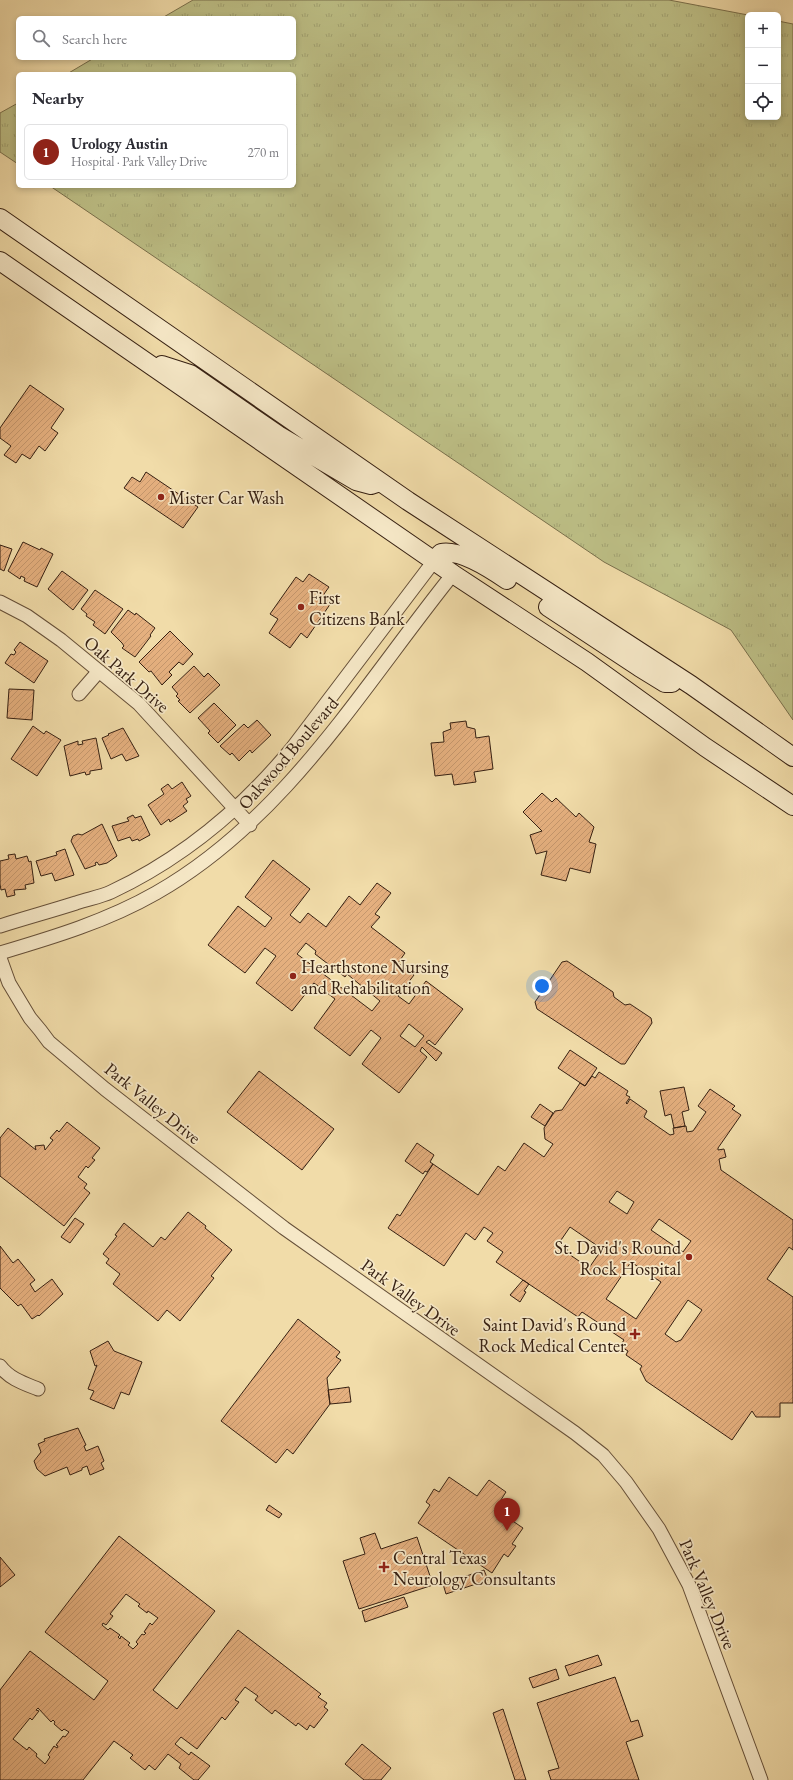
<!DOCTYPE html>
<meta charset="utf-8">
<style>
body{margin:0;font-family:"EB Garamond",serif;background:#f2f2f3;color:#2b2b33}
.controls{position:absolute;right:12px;top:12px;display:grid;overflow:hidden;border-radius:6px;box-shadow:0 2px 6px #0003}
.controls button{width:36px;height:36px;display:grid;place-items:center;padding:0;border:0;border-bottom:1px solid #e1e1e2;background:#fff;color:#2b2b33;font:20px sans-serif}
.you{position:absolute;left:542px;top:986px;width:14px;height:14px;margin:-10px;border:3px solid #fff;border-radius:50%;background:#1a73e8;box-shadow:0 0 0 6px #1a73e833}
.badge{display:grid;place-items:center;width:26px;height:26px;border-radius:50%;background:#8f2418;color:#fff;font-size:13px;font-weight:700}
.pin{position:absolute;translate:-50% -33px;filter:drop-shadow(0 1px 2px #0008)}
.pin::after{content:'';position:absolute;top:21px;width:14px;height:12px;background:inherit;clip-path:polygon(0 0,100% 0,50% 100%)}
.list{margin:0;padding:0;list-style:none}
h2{display:flex;justify-content:space-between;align-items:center;height:52px;margin:0;padding:0 16px;font-size:17px}
h2 small{font-size:13px;font-weight:400;color:#7c7c81}
.list li{display:grid;grid-template-columns:26px 1fr auto;gap:12px;align-items:center;box-sizing:border-box;height:56px;margin:0 8px 8px;padding:0 8px;border:1px solid #e1e1e2;border-radius:6px}
.list b{display:block;font-size:15px;white-space:nowrap}
.list p{margin:0;font-size:13px;white-space:nowrap;color:#7c7c81}
.list em{font-size:13px;font-style:normal;color:#7c7c81}
.icon{flex:none;width:22px;height:22px;fill:none;stroke:currentColor;stroke-width:2;stroke-linecap:round;stroke-linejoin:round}
.map{position:relative;flex:none;width:793px;height:1780px;overflow:hidden}
.search{position:absolute;background:#fff;box-shadow:0 2px 6px #0003;left:16px;top:16px;width:280px;height:44px;display:flex;align-items:center;gap:10px;box-sizing:border-box;padding:0 14px;border-radius:6px;color:#7c7c81;font-size:15px}
.panel{position:absolute;background:#fff;box-shadow:0 2px 6px #0003;left:16px;top:72px;width:280px;height:116px;border-radius:6px}
.map>svg:first-child{display:block}
</style>
<div class="map">
<svg width="793" height="1780" viewBox="0 0 793 1780">
<defs>
<pattern id="grass-tufts" width="24" height="20" patternUnits="userSpaceOnUse"><rect width="24" height="20" fill="#bdbf86"/><path d="M3 7l-1-3M5 7V3M7 7l1-3M15 17l-1-3M17 17v-4M19 17l1-3" fill="none" stroke="#a3a473"/></pattern>
<pattern id="building-hatch" width="6" height="6" patternUnits="userSpaceOnUse"><rect width="6" height="6" fill="#e5b07f"/><path d="M-1 1l2-2M0 6l6-6M5 7l2-2" fill="none" stroke="#c5976d"/></pattern>
</defs>
<rect width="100%" height="100%" fill="#f1dca9"/>
<filter id="stains"><feTurbulence type="fractalNoise" baseFrequency=".005" numOctaves="4"/><feColorMatrix values="0 0 0 0 .2 0 0 0 0 .09 0 0 0 0 .02 0 0 0 .5 -.17"/></filter>
<radialGradient id="worn" r=".72"><stop offset=".6" stop-color="#630" stop-opacity="0"/><stop offset="1" stop-color="#630" stop-opacity=".3"/></radialGradient>
<!-- grass -->
<path fill="url(#grass-tufts)" stroke="#7a704c" d="M 193,0 L 669,0 L 748,15 L 748,117 L 778,117 L 778,21 L 793,24 L 793,720 L 731,630 L 604,562 L 50,186 L 294,186 L 294,74 L 67,74 L 94,58 L 294,58 L 294,18 L 162,18 Z
M 18,103 L 18,164 L 0,152 L 0,113 Z"/>
<!-- building -->
<path fill="url(#building-hatch)" stroke="#362012" fill-rule="evenodd" d="M 30,385 L 64,409 L 51,428 L 58,433 L 45,451 L 39,446 L 30,459 L 22,454 L 16,463 L 4,455 L 11,446 L 0,438 L 0,428 Z
M 146,472 L 198,507 L 183,528 L 124,488 L 132,477 L 140,482 Z
M 23,542 L 40,550 L 41,548 L 53,554 L 37,587 L 24,581 L 25,578 L 21,576 L 20,579 L 8,571 Z
M 0,545 L 12,549 L 4,571 L 0,569 Z
M 62,571 L 88,590 L 73,610 L 48,589 Z
M 309,574 L 329,587 L 324,594 L 333,600 L 307,638 L 301,633 L 290,648 L 269,633 L 278,619 L 270,614 L 296,577 L 303,582 Z
M 95,590 L 123,609 L 105,634 L 93,625 L 95,622 L 86,616 L 87,614 L 81,609 Z
M 128,610 L 135,615 L 136,613 L 155,628 L 150,635 L 151,636 L 135,657 L 122,648 L 124,646 L 122,643 L 111,632 Z
M 170,631 L 193,654 L 183,665 L 179,662 L 169,672 L 172,675 L 162,685 L 151,671 L 149,672 L 139,662 Z
M 20,642 L 48,661 L 34,683 L 5,663 L 11,654 L 14,655 L 16,652 L 14,650 Z
M 194,666 L 204,677 L 208,673 L 220,685 L 190,713 L 178,701 L 180,700 L 176,696 L 178,694 L 172,687 Z
M 9,689 L 34,690 L 32,720 L 7,718 Z
M 214,703 L 236,725 L 218,743 L 208,733 L 210,731 L 198,718 Z
M 257,720 L 271,735 L 252,753 L 250,750 L 239,761 L 232,753 L 230,755 L 220,746 L 244,724 L 248,728 Z
M 466,721 L 467,727 L 475,729 L 476,738 L 489,736 L 493,769 L 474,772 L 476,782 L 454,785 L 452,774 L 435,776 L 431,743 L 444,742 L 443,732 L 451,729 L 450,723 Z
M 33,726 L 44,734 L 46,731 L 61,740 L 37,776 L 11,759 Z
M 123,728 L 139,756 L 126,761 L 122,754 L 111,759 L 102,738 L 109,735 L 108,734 Z
M 96,738 L 102,769 L 90,771 L 90,774 L 86,775 L 85,772 L 70,776 L 64,746 L 78,741 L 78,745 L 83,744 L 82,741 Z
M 182,782 L 191,796 L 186,799 L 188,802 L 183,806 L 187,811 L 170,822 L 169,819 L 161,825 L 148,805 L 164,794 L 161,789 L 168,784 L 172,789 Z
M 542,793 L 552,802 L 556,798 L 576,817 L 579,813 L 594,827 L 589,842 L 596,844 L 590,873 L 570,868 L 566,881 L 541,875 L 547,851 L 536,854 L 530,835 L 542,831 L 523,812 Z
M 133,815 L 135,818 L 141,816 L 150,835 L 139,841 L 138,839 L 132,841 L 130,837 L 118,841 L 112,826 L 129,821 L 127,818 Z
M 102,824 L 117,856 L 107,863 L 99,865 L 97,862 L 95,863 L 96,865 L 85,869 L 71,841 L 73,836 L 78,834 L 82,835 Z
M 65,849 L 74,875 L 55,881 L 52,873 L 41,876 L 36,861 L 57,855 L 56,852 Z
M 15,854 L 16,859 L 27,856 L 29,862 L 31,861 L 34,883 L 25,885 L 26,889 L 14,890 L 15,895 L 7,897 L 5,889 L 1,890 L 0,884 L 0,861 L 9,859 L 8,855 Z
M 273,860 L 310,889 L 290,915 L 300,923 L 308,913 L 326,927 L 349,896 L 360,905 L 377,883 L 391,893 L 375,914 L 380,917 L 371,927 L 405,953 L 398,963 L 414,975 L 398,996 L 409,1004 L 426,981 L 463,1009 L 435,1045 L 429,1040 L 426,1042 L 442,1053 L 436,1061 L 422,1047 L 420,1051 L 427,1057 L 399,1093 L 362,1064 L 381,1038 L 371,1030 L 350,1056 L 314,1028 L 335,999 L 314,983 L 292,1011 L 256,983 L 276,956 L 265,948 L 245,973 L 208,945 L 238,906 L 265,927 L 272,918 L 245,897 ZM 306,943 L 316,951 L 315,954 L 345,977 L 347,974 L 380,1001 L 372,1011 L 297,954 ZM 409,1024 L 424,1036 L 415,1047 L 400,1036 Z
M 567,961 L 613,992 L 614,997 L 625,1005 L 630,1004 L 651,1018 L 652,1023 L 625,1064 L 621,1064 L 537,1009 L 535,1002 L 562,962 Z
M 570,1050 L 597,1068 L 585,1086 L 558,1068 Z
M 259,1071 L 334,1129 L 302,1170 L 227,1112 Z
M 599,1072 L 628,1091 L 626,1095 L 630,1097 L 626,1103 L 627,1104 L 630,1099 L 647,1111 L 644,1117 L 670,1135 L 674,1134 L 673,1128 L 686,1126 L 687,1132 L 693,1131 L 706,1112 L 698,1106 L 710,1089 L 735,1106 L 732,1109 L 741,1115 L 718,1148 L 718,1150 L 724,1149 L 726,1157 L 719,1159 L 721,1170 L 793,1220 L 793,1250 L 789,1247 L 767,1279 L 793,1297 L 793,1403 L 780,1403 L 780,1417 L 756,1417 L 752,1411 L 732,1440 L 646,1381 L 640,1369 L 642,1366 L 626,1355 L 628,1351 L 620,1346 L 624,1340 L 582,1312 L 578,1317 L 496,1262 L 503,1252 L 487,1241 L 493,1233 L 484,1227 L 475,1240 L 466,1233 L 444,1266 L 388,1228 L 397,1214 L 400,1216 L 433,1164 L 478,1195 L 498,1166 L 505,1171 L 524,1143 L 544,1157 L 553,1144 L 545,1139 L 544,1128 L 555,1111 L 562,1110 L 580,1083 L 585,1086 L 592,1076 L 595,1078 ZM 617,1191 L 634,1202 L 627,1214 L 609,1202 ZM 659,1219 L 691,1241 L 683,1252 L 651,1230 ZM 570,1227 L 602,1249 L 589,1268 L 566,1252 L 568,1250 L 559,1243 ZM 631,1262 L 661,1282 L 636,1319 L 606,1299 ZM 688,1300 L 702,1310 L 681,1340 L 676,1342 L 665,1334 Z
M 684,1087 L 689,1110 L 682,1112 L 685,1126 L 674,1128 L 671,1114 L 665,1116 L 660,1091 Z
M 540,1104 L 553,1113 L 545,1126 L 531,1117 Z
M 67,1122 L 100,1148 L 92,1158 L 95,1160 L 88,1168 L 86,1166 L 78,1177 L 87,1184 L 84,1188 L 90,1193 L 64,1226 L 0,1176 L 0,1138 L 8,1128 L 36,1150 L 35,1146 L 44,1145 L 45,1150 L 53,1140 L 50,1138 L 57,1130 L 59,1132 Z
M 417,1143 L 434,1155 L 430,1162 L 433,1164 L 427,1172 L 425,1171 L 423,1174 L 405,1161 Z
M 188,1212 L 206,1226 L 205,1228 L 232,1250 L 211,1276 L 214,1278 L 180,1321 L 167,1310 L 158,1321 L 113,1284 L 120,1274 L 106,1263 L 109,1259 L 103,1254 L 117,1236 L 115,1235 L 124,1223 L 153,1247 L 161,1237 L 165,1240 Z
M 75,1218 L 84,1224 L 70,1243 L 61,1237 Z
M 0,1246 L 13,1263 L 18,1259 L 35,1280 L 30,1284 L 35,1292 L 52,1279 L 63,1294 L 39,1316 L 38,1315 L 32,1319 L 21,1304 L 18,1306 L 0,1288 Z
M 523,1280 L 529,1284 L 524,1291 L 526,1292 L 520,1302 L 510,1295 Z
M 298,1319 L 340,1352 L 336,1357 L 341,1360 L 327,1378 L 330,1404 L 293,1454 L 287,1449 L 276,1463 L 221,1421 Z
M 108,1341 L 114,1351 L 142,1362 L 129,1395 L 121,1392 L 114,1409 L 90,1399 L 94,1391 L 88,1389 L 97,1365 L 95,1366 L 90,1351 Z
M 349,1387 L 351,1402 L 330,1404 L 328,1390 Z
M 78,1428 L 86,1445 L 84,1446 L 86,1451 L 98,1446 L 104,1461 L 101,1463 L 104,1469 L 90,1475 L 87,1466 L 82,1468 L 82,1470 L 70,1475 L 67,1467 L 45,1476 L 37,1469 L 34,1461 L 41,1452 L 38,1444 L 45,1441 L 44,1439 Z
M 449,1477 L 477,1496 L 489,1480 L 506,1492 L 495,1509 L 523,1528 L 512,1544 L 516,1546 L 508,1557 L 504,1554 L 492,1573 L 418,1523 L 430,1505 L 426,1502 L 434,1489 L 439,1492 Z
M 269,1505 L 282,1514 L 279,1518 L 266,1510 Z
M 375,1533 L 381,1549 L 417,1537 L 433,1585 L 359,1609 L 343,1561 L 365,1554 L 360,1538 Z
M 119,1536 L 215,1611 L 153,1690 L 177,1709 L 238,1630 L 321,1694 L 318,1697 L 327,1703 L 324,1707 L 328,1710 L 314,1728 L 310,1725 L 307,1730 L 298,1723 L 296,1726 L 275,1710 L 272,1714 L 255,1700 L 258,1696 L 245,1687 L 235,1700 L 239,1702 L 225,1720 L 222,1717 L 197,1749 L 181,1737 L 175,1744 L 189,1755 L 191,1752 L 210,1766 L 198,1780 L 194,1780 L 179,1768 L 181,1764 L 168,1754 L 155,1770 L 149,1765 L 145,1770 L 130,1758 L 133,1755 L 114,1741 L 83,1780 L 0,1780 L 0,1690 L 30,1651 L 94,1700 L 108,1681 L 45,1632 ZM 126,1594 L 140,1604 L 138,1606 L 147,1613 L 148,1611 L 158,1618 L 152,1625 L 150,1623 L 144,1632 L 146,1633 L 144,1635 L 142,1634 L 136,1642 L 138,1644 L 133,1649 L 128,1645 L 130,1643 L 121,1636 L 120,1639 L 118,1637 L 120,1635 L 110,1628 L 108,1630 L 102,1625 L 103,1623 L 106,1625 L 113,1616 L 110,1614 ZM 38,1708 L 51,1722 L 53,1720 L 55,1722 L 54,1724 L 62,1731 L 64,1729 L 69,1732 L 65,1737 L 63,1736 L 56,1745 L 58,1746 L 57,1748 L 54,1746 L 48,1755 L 50,1757 L 45,1764 L 36,1756 L 37,1754 L 29,1747 L 27,1750 L 13,1739 L 30,1718 L 32,1720 L 39,1711 L 36,1710 Z
M 0,1557 L 15,1575 L 0,1587 Z
M 484,1570 L 488,1580 L 446,1594 L 443,1584 Z
M 404,1597 L 408,1607 L 365,1622 L 362,1611 Z
M 598,1655 L 602,1665 L 569,1676 L 565,1666 Z
M 556,1669 L 559,1679 L 533,1688 L 529,1678 Z
M 615,1677 L 631,1722 L 638,1720 L 643,1736 L 626,1742 L 639,1780 L 551,1780 L 548,1771 L 559,1768 L 537,1703 Z
M 503,1709 L 526,1780 L 515,1780 L 493,1713 Z
M 362,1744 L 391,1768 L 381,1780 L 364,1780 L 345,1764 Z"/>
<g fill="none" stroke-linecap="round" stroke-linejoin="round">
<defs>
<path id="minor" d="M 0,602 L 27,616 L 61,640 L 139,704 L 250,825
M 79,694 L 99,671
M 0,926 C 25,918 51,911 76,903 C 87,899 100,897 111,892 C 183,858 243,808 293,747 L 434,561
M 0,953 C 54,937 107,921 156,893 C 286,819 362,687 453,574
M 0,958 L 9,983 L 30,1018 L 40,1030 L 49,1042 L 105,1089 L 284,1228 L 575,1433 L 603,1455 L 626,1482 L 659,1529 L 689,1585 L 761,1780
M 0,1366 C 10,1379 23,1383 38,1389"/>
<path id="secondary" d="M 0,218 L 408,501 L 691,685 L 793,757
M 0,261 L 453,574 L 587,662 L 705,747 L 793,806
M 162,365 L 190,374 L 278,435 L 356,481 L 371,485 L 380,482
M 434,561 L 441,553 C 460,549 491,569 507,580
M 548,607 L 639,667 L 665,683 L 672,683"/>
</defs>
<!-- minor casing -->
<use href="#minor" stroke="#654f38" stroke-width="15"/>
<!-- secondary casing -->
<use href="#secondary" stroke="#362012" stroke-width="20"/>
<!-- minor -->
<use href="#minor" stroke="#f6e8c7" stroke-width="13"/>
<!-- secondary -->
<use href="#secondary" stroke="#f6e8c7" stroke-width="18"/>
</g>
<!-- markers -->
<g fill="#8f2418" stroke="#f6e8c7" stroke-width="1.5">
<circle cx="161" cy="497" r="4"/>
<circle cx="301" cy="607" r="4"/>
<circle cx="293" cy="976" r="4"/>
<circle cx="689" cy="1257" r="4"/>
<path d="M633 1328h4v4h4v4h-4v4h-4v-4h-4v-4h4z"/>
<path d="M382 1561h4v4h4v4h-4v4h-4v-4h-4v-4h4z"/>
</g>
<g text-anchor="middle" dominant-baseline="central" stroke-width="3.5" stroke-linejoin="round" paint-order="stroke">
<!-- poi labels -->
<g font-size="18" fill="#362012" stroke="#f6e8c7" text-anchor="start">
<text x="169" y="497">Mister Car Wash</text>
<text x="309" y="597">First<tspan x="309" dy="21">Citizens Bank</tspan></text>
<text x="301" y="966">Hearthstone Nursing<tspan x="301" dy="21">and Rehabilitation</tspan></text>
<text x="681" y="1247" text-anchor="end">St. David's Round<tspan x="681" dy="21">Rock Hospital</tspan></text>
<text x="626" y="1324" text-anchor="end">Saint David's Round<tspan x="626" dy="21">Rock Medical Center</tspan></text>
<text x="393" y="1557">Central Texas<tspan x="393" dy="21">Neurology Consultants</tspan></text>
</g>
<!-- street labels -->
<g font-size="18" fill="#362012" stroke="#f6e8c7">
<text transform="translate(127 674) rotate(41)">Oak Park Drive</text>
<text transform="translate(288 753) rotate(-49)">Oakwood Boulevard</text>
<text transform="translate(153 1103) rotate(39)">Park Valley Drive</text>
<text transform="translate(411 1297) rotate(36)">Park Valley Drive</text>
<text transform="translate(708 1594) rotate(67)">Park Valley Drive</text>
</g>
</g>
<rect width="100%" height="100%" filter="url(#stains)"/>
<rect width="100%" height="100%" fill="url(#worn)"/>
</svg>
<div class="controls">
<button>+</button>
<button>−</button>
<button><svg class="icon" aria-label="locate" viewBox="0 0 24 24"><circle cx="12" cy="12" r="6"/><path d="M12 2v4M12 18v4M2 12h4M18 12h4"/></svg></button>
</div>
<div class="you"></div>
<div class="pin badge" style="left:507px;top:1531px">1</div>
<div class="search"><svg class="icon" aria-label="search" viewBox="0 0 24 24"><circle cx="10" cy="10" r="6"/><path d="M15 15l6 6"/></svg>Search here</div>
<section class="panel">
<h2>Nearby<small></small></h2>
<ul class="list">
<li><span class="badge">1</span><div><b>Urology Austin</b><p>Hospital · Park Valley Drive</p></div><em>270 m</em></li>
</ul>
</section>
</div>
